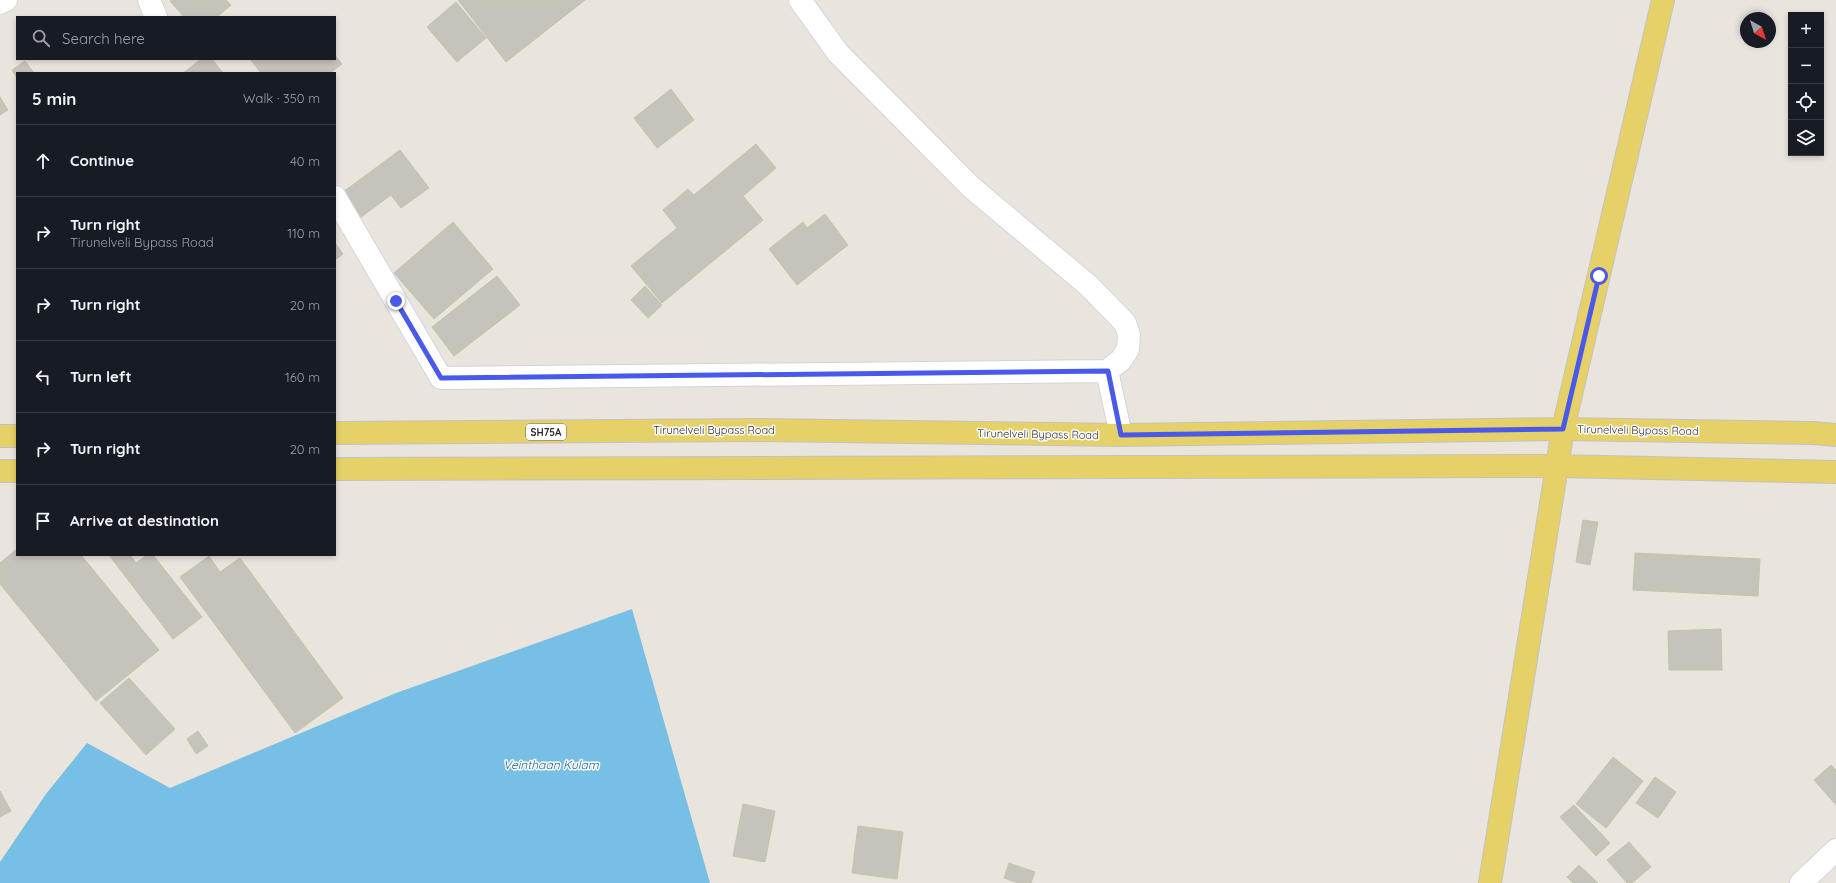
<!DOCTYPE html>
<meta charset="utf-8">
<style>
body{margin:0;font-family:Quicksand,sans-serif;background:#20242c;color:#f1f3f6}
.controls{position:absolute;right:12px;top:12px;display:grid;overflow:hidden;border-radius:0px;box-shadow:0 2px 6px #0003}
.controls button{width:36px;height:36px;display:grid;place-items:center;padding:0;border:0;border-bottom:1px solid #363941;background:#171b24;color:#f1f3f6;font:20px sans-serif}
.compass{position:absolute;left:1740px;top:12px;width:36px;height:36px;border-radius:50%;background:#171b24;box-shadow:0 2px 6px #0003;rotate:141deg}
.stop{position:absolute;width:12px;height:12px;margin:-9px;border:3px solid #495aeb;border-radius:50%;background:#fff}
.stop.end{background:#495aeb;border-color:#fff;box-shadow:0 1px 4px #0008}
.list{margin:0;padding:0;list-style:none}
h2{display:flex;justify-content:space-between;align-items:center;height:52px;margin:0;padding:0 16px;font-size:17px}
h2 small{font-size:13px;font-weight:400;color:#9ea1a6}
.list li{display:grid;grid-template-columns:26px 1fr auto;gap:12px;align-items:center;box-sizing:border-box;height:72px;padding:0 16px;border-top:1px solid #363941}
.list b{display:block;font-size:15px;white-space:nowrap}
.list p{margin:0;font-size:13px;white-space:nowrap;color:#9ea1a6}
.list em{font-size:13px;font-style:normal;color:#9ea1a6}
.icon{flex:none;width:22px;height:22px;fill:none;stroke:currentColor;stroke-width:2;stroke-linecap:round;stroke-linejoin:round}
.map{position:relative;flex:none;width:1836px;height:883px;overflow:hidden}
.search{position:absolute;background:#171b24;box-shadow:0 2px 6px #0003;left:16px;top:16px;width:320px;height:44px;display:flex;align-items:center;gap:10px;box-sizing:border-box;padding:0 14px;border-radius:0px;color:#9ea1a6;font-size:15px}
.panel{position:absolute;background:#171b24;box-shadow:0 2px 6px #0003;left:16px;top:72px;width:320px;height:484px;border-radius:0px}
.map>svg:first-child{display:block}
</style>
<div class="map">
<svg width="1836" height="883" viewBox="0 0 1836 883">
<rect width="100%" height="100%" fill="#eae5dc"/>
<!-- water -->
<path fill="#77bfe4" d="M 632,609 L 710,883 L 0,883 L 0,862 L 46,794 L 87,743 L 170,788 L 396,693 Z"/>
<!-- building -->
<path fill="#c6c3bb" stroke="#c5c1b6" d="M 172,0 L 226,0 L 231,5 L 217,17 L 184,17 L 170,1 Z
M 458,0 L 585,0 L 506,62 Z
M 456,2 L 486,38 L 457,62 L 427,27 Z
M 335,55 L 342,64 L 330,73 L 261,73 L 250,59 L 335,59 Z
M 201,59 L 212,59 L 223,73 L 183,73 Z
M 25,61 L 34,73 L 17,73 L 17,78 L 12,70 Z
M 671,89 L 694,120 L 657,148 L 634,118 Z
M 0,97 L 8,110 L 0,115 Z
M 756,144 L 776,168 L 743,196 L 763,220 L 662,303 L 631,266 L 677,228 L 663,210 L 688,189 L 694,195 Z
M 400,150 L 429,188 L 401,208 L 391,195 L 357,220 L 339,195 Z
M 825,214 L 848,245 L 797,285 L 769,249 L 803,222 L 807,228 Z
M 453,222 L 493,269 L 434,319 L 394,273 Z
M 335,243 L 343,254 L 335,260 Z
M 497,276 L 520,305 L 454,356 L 432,327 Z
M 645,286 L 662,305 L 648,318 L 631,300 Z
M 1583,520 L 1598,522 L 1590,565 L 1576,562 Z
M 17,549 L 17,555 L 81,555 L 159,650 L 96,701 L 0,584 L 0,563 Z
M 1635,553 L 1760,559 L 1758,596 L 1633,590 Z
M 109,555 L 130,555 L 136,563 L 147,555 L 153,555 L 202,617 L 173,639 Z
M 209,556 L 220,572 L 240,558 L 343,698 L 295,733 L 180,577 Z
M 1721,629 L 1722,670 L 1669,670 L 1668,631 Z
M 129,678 L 175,729 L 146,755 L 100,703 Z
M 198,731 L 208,746 L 196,754 L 187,739 Z
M 1613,757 L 1643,781 L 1606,828 L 1576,804 Z
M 1831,765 L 1836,770 L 1836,805 L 1814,780 Z
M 1655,777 L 1676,792 L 1658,818 L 1636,803 Z
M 0,791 L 11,811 L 0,817 Z
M 743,804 L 775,811 L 765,862 L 733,856 Z
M 1574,805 L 1610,843 L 1596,856 L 1560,817 Z
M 858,826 L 903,832 L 897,879 L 852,873 Z
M 1629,842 L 1651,867 L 1632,883 L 1627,883 L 1607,860 Z
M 1009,863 L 1035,872 L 1031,883 L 1018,883 L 1004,878 Z
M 1579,865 L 1598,883 L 1573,883 L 1567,877 Z"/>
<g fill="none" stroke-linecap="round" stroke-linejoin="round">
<defs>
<path id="street" d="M 149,0 L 156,17
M 800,0 L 838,53 L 971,187 L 1089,286 L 1125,323 L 1129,335 L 1128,349 L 1121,360 L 1107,371 L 1121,435
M 0,3 L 6,0
M 335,197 L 441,378 L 1107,371
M 1801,883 L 1836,850"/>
<path id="primary" d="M 335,433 L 758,430 L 1121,435 L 1563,429 L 1813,433 L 1836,435
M 0,436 L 17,436
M 335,469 L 1557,466 L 1836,472
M 0,471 L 17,471
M 1490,883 L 1563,429 L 1663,0"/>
</defs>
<!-- street casing -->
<use href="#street" stroke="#d2d3e1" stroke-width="24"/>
<!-- primary casing -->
<use href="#primary" stroke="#c3c3c3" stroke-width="24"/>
<!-- street -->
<use href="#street" stroke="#fff" stroke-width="22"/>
<!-- primary -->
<use href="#primary" stroke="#e5d167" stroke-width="22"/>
</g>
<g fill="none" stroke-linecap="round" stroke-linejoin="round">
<!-- route -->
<path stroke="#495aeb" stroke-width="5" d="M 396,301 L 441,378 L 1108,371 L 1121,435 L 1563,429 L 1599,276"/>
</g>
<g text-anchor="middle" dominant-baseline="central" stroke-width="3" stroke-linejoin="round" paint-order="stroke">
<!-- shield labels -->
<rect fill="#fff" stroke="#696969" stroke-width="1" x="526" y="424" width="40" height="16" rx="3"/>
<g font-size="10" font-weight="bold" fill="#292929">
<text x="546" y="432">SH75A</text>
</g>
<!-- street labels -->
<g font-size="11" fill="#292929" stroke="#fff">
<text x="714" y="430">Tirunelveli Bypass Road</text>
<text transform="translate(1638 430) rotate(1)">Tirunelveli Bypass Road</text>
<text transform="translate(1038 434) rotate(1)">Tirunelveli Bypass Road</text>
</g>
<!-- water labels -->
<g font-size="12" font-style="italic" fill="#185d8f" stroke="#fff">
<text x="551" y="764">Veinthaan Kulam</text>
</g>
</g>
</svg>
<div class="controls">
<button>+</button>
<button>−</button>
<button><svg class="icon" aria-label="locate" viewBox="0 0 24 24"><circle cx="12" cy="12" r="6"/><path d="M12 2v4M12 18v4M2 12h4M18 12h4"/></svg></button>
<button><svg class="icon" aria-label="layers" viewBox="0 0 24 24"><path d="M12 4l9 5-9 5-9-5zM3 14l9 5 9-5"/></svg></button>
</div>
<svg class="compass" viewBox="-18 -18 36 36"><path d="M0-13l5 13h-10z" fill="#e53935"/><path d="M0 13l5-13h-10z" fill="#9ea1a6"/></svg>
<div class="stop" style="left:1599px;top:276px"></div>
<div class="stop end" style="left:396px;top:301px"></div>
<div class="search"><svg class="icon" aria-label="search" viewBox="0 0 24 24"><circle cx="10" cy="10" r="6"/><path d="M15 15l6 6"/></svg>Search here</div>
<section class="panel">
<h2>5 min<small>Walk · 350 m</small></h2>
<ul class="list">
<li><svg class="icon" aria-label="ahead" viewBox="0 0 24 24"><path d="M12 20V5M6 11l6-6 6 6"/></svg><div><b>Continue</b></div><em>40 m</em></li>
<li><svg class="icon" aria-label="right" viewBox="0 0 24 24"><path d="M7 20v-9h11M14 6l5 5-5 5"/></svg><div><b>Turn right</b><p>Tirunelveli Bypass Road</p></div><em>110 m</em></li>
<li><svg class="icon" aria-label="right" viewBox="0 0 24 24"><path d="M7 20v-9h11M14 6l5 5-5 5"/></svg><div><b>Turn right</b></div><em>20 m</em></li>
<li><svg class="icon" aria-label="left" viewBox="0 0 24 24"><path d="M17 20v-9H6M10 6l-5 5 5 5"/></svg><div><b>Turn left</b></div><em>160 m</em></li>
<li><svg class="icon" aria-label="right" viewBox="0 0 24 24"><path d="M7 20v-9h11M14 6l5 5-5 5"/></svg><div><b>Turn right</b></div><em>20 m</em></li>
<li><svg class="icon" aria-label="arrive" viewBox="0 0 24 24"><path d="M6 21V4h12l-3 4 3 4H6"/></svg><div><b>Arrive at destination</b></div></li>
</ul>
</section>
</div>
